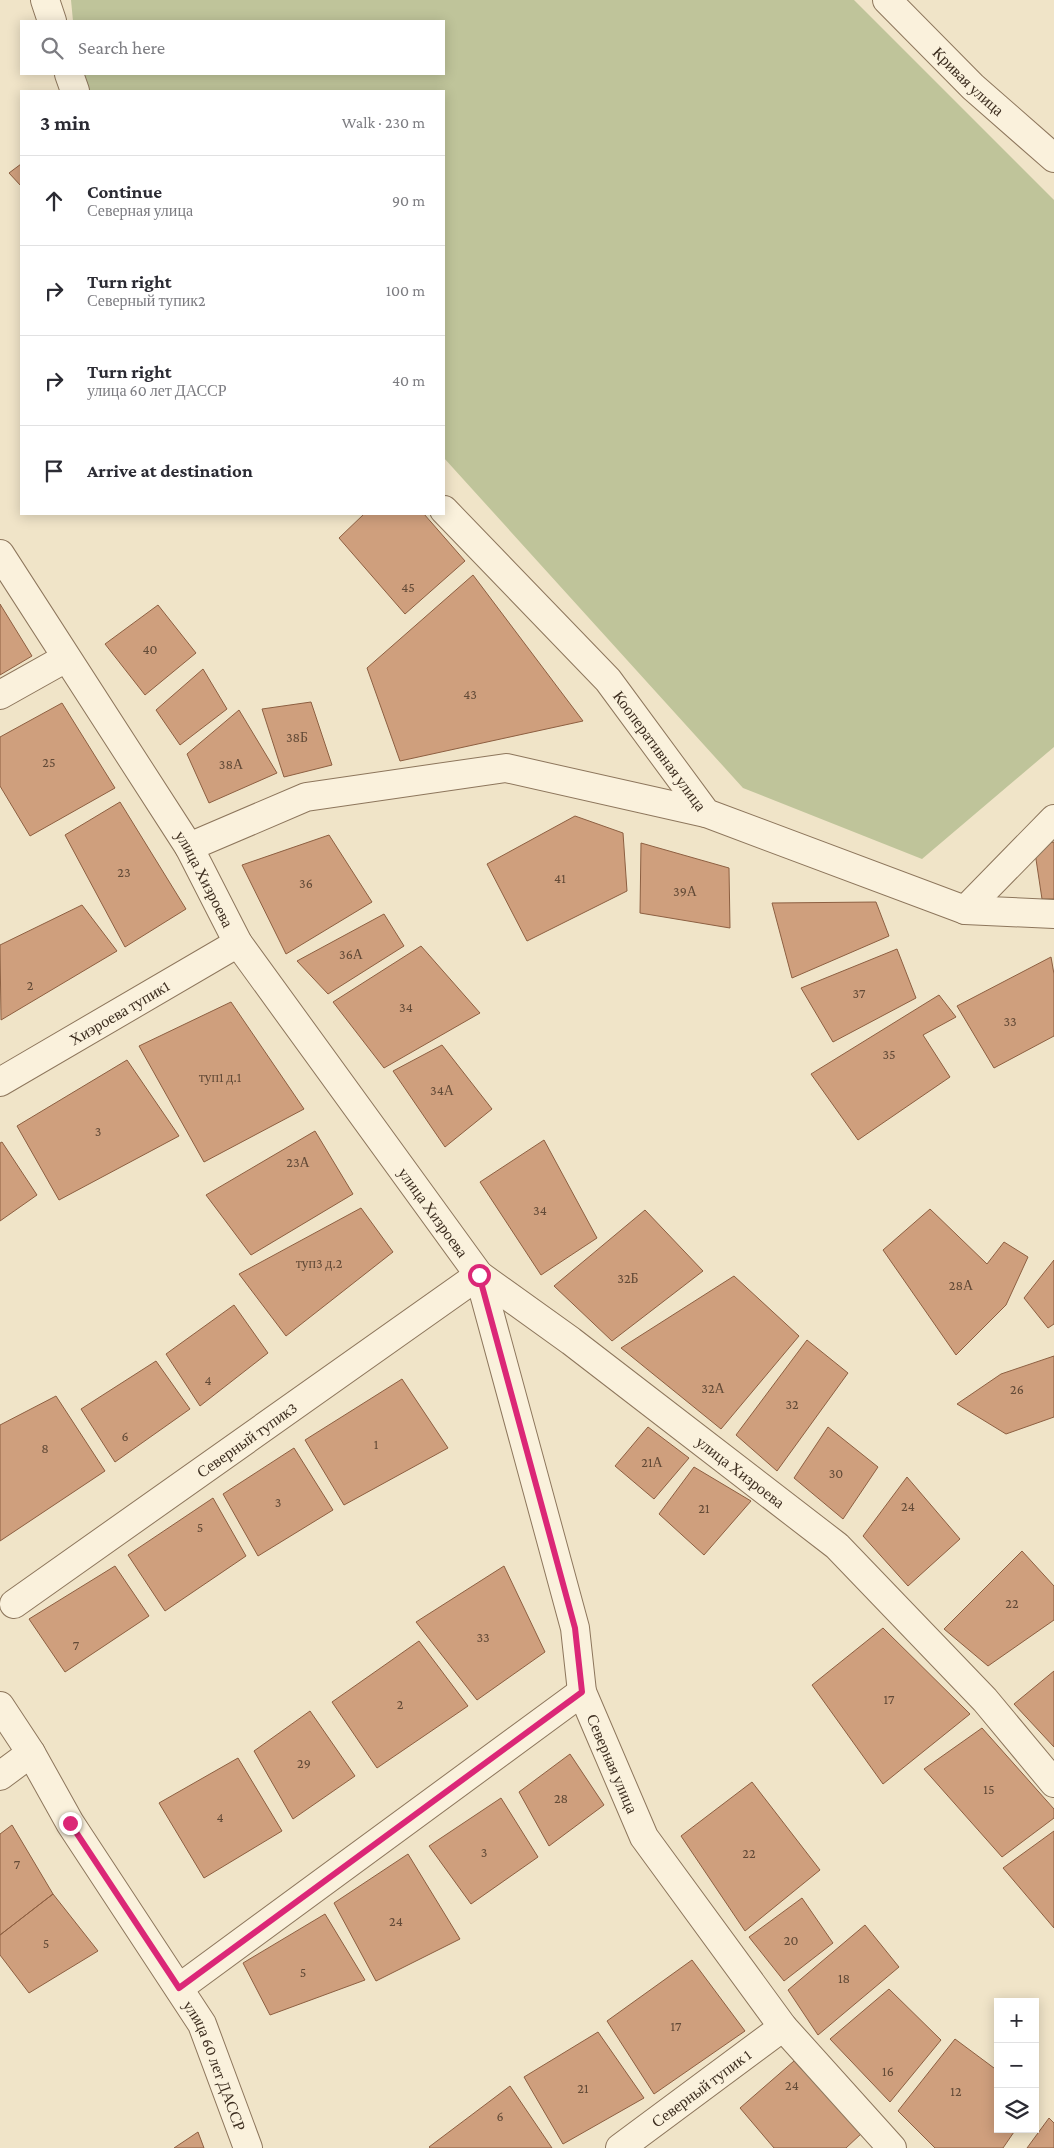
<!DOCTYPE html>
<meta charset="utf-8">
<style>
body{margin:0;font-family:"Crimson Pro",serif;background:#f2f2f3;color:#2b2b33}
.controls{position:absolute;right:15px;bottom:15px;display:grid;overflow:hidden;border-radius:0px;box-shadow:0 2px 12px #0003}
.controls button{width:45px;height:45px;display:grid;place-items:center;padding:0;border:0;border-bottom:1px solid #e1e1e2;background:#fff;color:#2b2b33;font:25px sans-serif}
.stop{position:absolute;width:15px;height:15px;margin:-11px;border:4px solid #db2777;border-radius:50%;background:#fff}
.stop.end{background:#db2777;border-color:#fff;box-shadow:0 1px 5px #0008}
.list{margin:0;padding:0;list-style:none}
h2{display:flex;justify-content:space-between;align-items:center;height:65px;margin:0;padding:0 20px;font-size:21px}
h2 small{font-size:16px;font-weight:400;color:#7c7c81}
.list li{display:grid;grid-template-columns:32px 1fr auto;gap:15px;align-items:center;box-sizing:border-box;height:90px;padding:0 20px;border-top:1px solid #e1e1e2}
.list b{display:block;font-size:19px;white-space:nowrap}
.list p{margin:0;font-size:16px;white-space:nowrap;color:#7c7c81}
.list em{font-size:16px;font-style:normal;color:#7c7c81}
.icon{flex:none;width:28px;height:28px;fill:none;stroke:currentColor;stroke-width:2;stroke-linecap:round;stroke-linejoin:round}
.map{position:relative;flex:none;width:1054px;height:2148px;overflow:hidden}
.search{position:absolute;background:#fff;box-shadow:0 2px 12px #0003;left:20px;top:20px;width:425px;height:55px;display:flex;align-items:center;gap:12px;box-sizing:border-box;padding:0 18px;border-radius:0px;color:#7c7c81;font-size:19px}
.panel{position:absolute;background:#fff;box-shadow:0 2px 12px #0003;left:20px;top:90px;width:425px;height:425px;border-radius:0px}
.map>svg:first-child{display:block}
</style>
<div class="map">
<svg width="1054" height="2148" viewBox="0 0 1054 2148">
<rect width="100%" height="100%" fill="#f0e4c8"/>
<!-- cemetery -->
<path fill="#bfc49a" d="M 71,0 L 854,0 L 1054,200 L 1054,747 L 922,859 L 743,788 L 444,458 L 444,91 L 81,91 L 79,74 L 444,74 L 444,21 L 73,21 Z"/>
<!-- building -->
<path fill="#cf9f7d" stroke="#8d5f41" d="M 21,164 L 21,186 L 9,173 Z
M 364,514 L 424,514 L 465,561 L 405,614 L 339,538 Z
M 473,575 L 583,721 L 400,761 L 367,668 Z
M 0,604 L 32,656 L 0,675 Z
M 158,605 L 196,653 L 145,695 L 105,644 Z
M 203,669 L 227,709 L 180,745 L 156,710 Z
M 311,702 L 332,765 L 284,777 L 262,709 Z
M 62,703 L 115,788 L 30,836 L 0,786 L 0,737 Z
M 239,710 L 277,773 L 209,803 L 187,754 Z
M 120,802 L 186,909 L 125,947 L 65,835 Z
M 575,816 L 623,833 L 627,891 L 527,941 L 487,864 Z
M 329,835 L 372,902 L 286,954 L 242,865 Z
M 1054,842 L 1054,899 L 1042,899 L 1034,846 Z
M 641,843 L 729,868 L 730,928 L 640,913 Z
M 876,902 L 889,936 L 792,978 L 772,903 Z
M 82,905 L 117,951 L 1,1020 L 0,945 Z
M 384,914 L 404,946 L 328,994 L 297,961 Z
M 421,946 L 480,1013 L 384,1068 L 333,1002 Z
M 897,949 L 916,998 L 833,1042 L 801,988 Z
M 1051,957 L 1054,974 L 1054,1036 L 994,1068 L 957,1006 Z
M 939,995 L 956,1017 L 923,1035 L 950,1077 L 858,1140 L 811,1074 Z
M 231,1002 L 304,1109 L 204,1162 L 139,1046 Z
M 442,1045 L 492,1109 L 445,1147 L 393,1071 Z
M 127,1060 L 179,1136 L 59,1200 L 17,1126 Z
M 315,1131 L 353,1194 L 251,1255 L 206,1195 Z
M 544,1140 L 597,1238 L 541,1275 L 480,1182 Z
M 2,1142 L 37,1195 L 0,1221 L 0,1143 Z
M 361,1208 L 393,1252 L 286,1336 L 239,1274 Z
M 930,1209 L 987,1264 L 1004,1242 L 1028,1257 L 1006,1305 L 956,1355 L 883,1250 Z
M 645,1210 L 703,1271 L 612,1341 L 554,1286 Z
M 1054,1260 L 1054,1324 L 1048,1328 L 1024,1298 Z
M 734,1276 L 799,1336 L 721,1429 L 621,1348 Z
M 234,1305 L 268,1353 L 200,1406 L 166,1354 Z
M 807,1340 L 848,1373 L 777,1471 L 736,1435 Z
M 1054,1356 L 1054,1417 L 1006,1434 L 957,1404 L 1001,1374 Z
M 156,1361 L 190,1409 L 115,1462 L 81,1409 Z
M 402,1379 L 448,1448 L 344,1505 L 305,1440 Z
M 56,1396 L 105,1471 L 0,1541 L 0,1425 Z
M 648,1427 L 689,1458 L 654,1499 L 615,1466 Z
M 828,1427 L 878,1467 L 843,1519 L 794,1478 Z
M 294,1448 L 333,1510 L 258,1556 L 223,1494 Z
M 694,1467 L 751,1501 L 704,1555 L 659,1514 Z
M 907,1477 L 960,1539 L 908,1586 L 863,1536 Z
M 213,1498 L 246,1556 L 165,1611 L 128,1555 Z
M 1022,1551 L 1054,1586 L 1054,1620 L 988,1666 L 944,1629 Z
M 115,1566 L 149,1616 L 65,1672 L 29,1619 Z
M 504,1566 L 545,1652 L 477,1700 L 416,1622 Z
M 883,1628 L 970,1714 L 883,1784 L 812,1685 Z
M 419,1641 L 468,1706 L 377,1768 L 332,1702 Z
M 1054,1671 L 1054,1747 L 1014,1704 Z
M 310,1711 L 355,1776 L 293,1819 L 254,1751 Z
M 982,1728 L 1054,1809 L 1054,1818 L 1002,1857 L 924,1769 Z
M 570,1754 L 604,1805 L 549,1846 L 519,1792 Z
M 238,1758 L 282,1831 L 204,1878 L 159,1803 Z
M 752,1782 L 820,1870 L 745,1931 L 681,1836 Z
M 501,1798 L 538,1857 L 471,1904 L 429,1846 Z
M 12,1825 L 53,1894 L 0,1935 L 0,1834 Z
M 1054,1831 L 1054,1928 L 1003,1868 Z
M 408,1854 L 460,1939 L 376,1981 L 334,1903 Z
M 53,1894 L 98,1951 L 29,1993 L 0,1955 L 0,1935 Z
M 802,1898 L 833,1943 L 784,1981 L 749,1937 Z
M 325,1914 L 365,1980 L 270,2015 L 243,1963 Z
M 865,1925 L 899,1967 L 818,2035 L 788,1990 Z
M 692,1960 L 745,2031 L 654,2094 L 607,2021 Z
M 889,1989 L 941,2040 L 890,2102 L 830,2039 Z
M 598,2032 L 644,2098 L 563,2144 L 524,2077 Z
M 955,2039 L 998,2071 L 998,2129 L 1016,2129 L 1003,2148 L 935,2148 L 898,2111 Z
M 794,2061 L 862,2133 L 846,2148 L 774,2148 L 740,2108 Z
M 510,2086 L 552,2148 L 430,2148 L 429,2147 Z
M 1049,2118 L 1054,2123 L 1054,2148 L 1027,2148 Z
M 198,2132 L 204,2148 L 174,2148 Z"/>
<g fill="none" stroke-linecap="round" stroke-linejoin="round">
<defs>
<g id="minor">
<path d="M 45,0 L 52,21"/>
<path id="s1" d="M 887,0 L 973,87 L 1054,158"/>
<path d="M 69,74 L 75,91"/>
<path id="s2" d="M 444,510 L 608,680 L 706,813 L 965,910 L 1054,914"/>
<path id="s3" d="M 0,554 L 189,847 L 238,943 L 479,1275 L 571,1341 L 837,1546 L 985,1700 L 1054,1783"/>
<path d="M 0,695 L 66,658"/>
<path d="M 189,847 L 306,797 L 506,768 L 706,813"/>
<path d="M 965,910 L 1054,819"/>
<path id="s4" d="M 0,1082 L 238,943"/>
<path id="s5" d="M 479,1275 L 575,1628 L 582,1692 L 644,1837 L 783,2027 L 892,2148"/>
<path id="s6" d="M 14,1604 L 479,1275"/>
<path id="s7" d="M 0,1706 L 31,1753 L 70,1823 L 202,2024 L 248,2148"/>
<path d="M 0,1776 L 31,1753"/>
<path d="M 179,1988 L 582,1692"/>
<path id="s8" d="M 620,2148 L 783,2027"/>
</g>
</defs>
<!-- minor casing -->
<use href="#minor" stroke="#8d765c" stroke-width="30"/>
<!-- minor -->
<use href="#minor" stroke="#faf1dc" stroke-width="28"/>
</g>
<g fill="none" stroke-linecap="round" stroke-linejoin="round">
<!-- route -->
<path stroke="#db2777" stroke-width="6" d="M 70,1823 L 179,1988 L 582,1692 L 575,1628 L 479,1275"/>
</g>
<g text-anchor="middle" dominant-baseline="central" stroke-width="4" stroke-linejoin="round" paint-order="stroke">
<!-- number labels -->
<g font-size="14" fill="#624a37">
<text x="408" y="587">45</text>
<text x="150" y="649">40</text>
<text x="470" y="694">43</text>
<text x="297" y="737">38Б</text>
<text x="49" y="762">25</text>
<text x="231" y="764">38А</text>
<text x="124" y="872">23</text>
<text x="560" y="878">41</text>
<text x="306" y="883">36</text>
<text x="685" y="891">39А</text>
<text x="351" y="954">36А</text>
<text x="30" y="985">2</text>
<text x="859" y="993">37</text>
<text x="406" y="1007">34</text>
<text x="1010" y="1021">33</text>
<text x="889" y="1054">35</text>
<text x="220" y="1077">туп1 д.1</text>
<text x="442" y="1090">34А</text>
<text x="98" y="1131">3</text>
<text x="298" y="1162">23А</text>
<text x="540" y="1210">34</text>
<text x="319" y="1263">туп3 д.2</text>
<text x="628" y="1278">32Б</text>
<text x="961" y="1285">28А</text>
<text x="208" y="1380">4</text>
<text x="713" y="1388">32А</text>
<text x="1017" y="1389">26</text>
<text x="792" y="1404">32</text>
<text x="125" y="1436">6</text>
<text x="376" y="1444">1</text>
<text x="45" y="1448">8</text>
<text x="652" y="1462">21А</text>
<text x="836" y="1473">30</text>
<text x="278" y="1502">3</text>
<text x="908" y="1506">24</text>
<text x="704" y="1508">21</text>
<text x="200" y="1527">5</text>
<text x="1012" y="1603">22</text>
<text x="483" y="1637">33</text>
<text x="76" y="1645">7</text>
<text x="889" y="1699">17</text>
<text x="400" y="1704">2</text>
<text x="304" y="1763">29</text>
<text x="989" y="1789">15</text>
<text x="561" y="1798">28</text>
<text x="220" y="1817">4</text>
<text x="484" y="1852">3</text>
<text x="749" y="1853">22</text>
<text x="17" y="1864">7</text>
<text x="396" y="1921">24</text>
<text x="791" y="1940">20</text>
<text x="46" y="1943">5</text>
<text x="303" y="1972">5</text>
<text x="844" y="1978">18</text>
<text x="676" y="2026">17</text>
<text x="888" y="2071">16</text>
<text x="792" y="2085">24</text>
<text x="583" y="2088">21</text>
<text x="956" y="2091">12</text>
<text x="500" y="2116">6</text>
</g>
<!-- street labels -->
<g font-size="16" fill="#3d2e20" stroke="#f7eed8">
<text stroke="none"><textPath href="#s1" startOffset="115">Кривая улица</textPath></text>
<text stroke="none"><textPath href="#s2" startOffset="324">Кооперативная улица</textPath></text>
<text stroke="none"><textPath href="#s3" startOffset="384">улица Хизроева</textPath></text>
<text stroke="none"><textPath href="#s4" startOffset="138">Хиэроева тупик1</textPath></text>
<text stroke="none"><textPath href="#s3" startOffset="789">улица Хизроева</textPath></text>
<text stroke="none"><textPath href="#s6" startOffset="285">Северный тупик3</textPath></text>
<text stroke="none"><textPath href="#s3" startOffset="1194">улица Хизроева</textPath></text>
<text stroke="none"><textPath href="#s5" startOffset="508">Северная улица</textPath></text>
<text stroke="none"><textPath href="#s7" startOffset="420">улица 60 лет ДАССР</textPath></text>
<text stroke="none"><textPath href="#s8" startOffset="101">Северный тупик 1</textPath></text>
</g>
</g>
</svg>
<div class="controls">
<button>+</button>
<button>−</button>
<button><svg class="icon" aria-label="layers" viewBox="0 0 24 24"><path d="M12 4l9 5-9 5-9-5zM3 14l9 5 9-5"/></svg></button>
</div>
<div class="stop" style="left:479px;top:1275px"></div>
<div class="stop end" style="left:70px;top:1823px"></div>
<div class="search"><svg class="icon" aria-label="search" viewBox="0 0 24 24"><circle cx="10" cy="10" r="6"/><path d="M15 15l6 6"/></svg>Search here</div>
<section class="panel">
<h2>3 min<small>Walk · 230 m</small></h2>
<ul class="list">
<li><svg class="icon" aria-label="ahead" viewBox="0 0 24 24"><path d="M12 20V5M6 11l6-6 6 6"/></svg><div><b>Continue</b><p>Северная улица</p></div><em>90 m</em></li>
<li><svg class="icon" aria-label="right" viewBox="0 0 24 24"><path d="M7 20v-9h11M14 6l5 5-5 5"/></svg><div><b>Turn right</b><p>Северный тупик2</p></div><em>100 m</em></li>
<li><svg class="icon" aria-label="right" viewBox="0 0 24 24"><path d="M7 20v-9h11M14 6l5 5-5 5"/></svg><div><b>Turn right</b><p>улица 60 лет ДАССР</p></div><em>40 m</em></li>
<li><svg class="icon" aria-label="arrive" viewBox="0 0 24 24"><path d="M6 21V4h12l-3 4 3 4H6"/></svg><div><b>Arrive at destination</b></div></li>
</ul>
</section>
</div>
